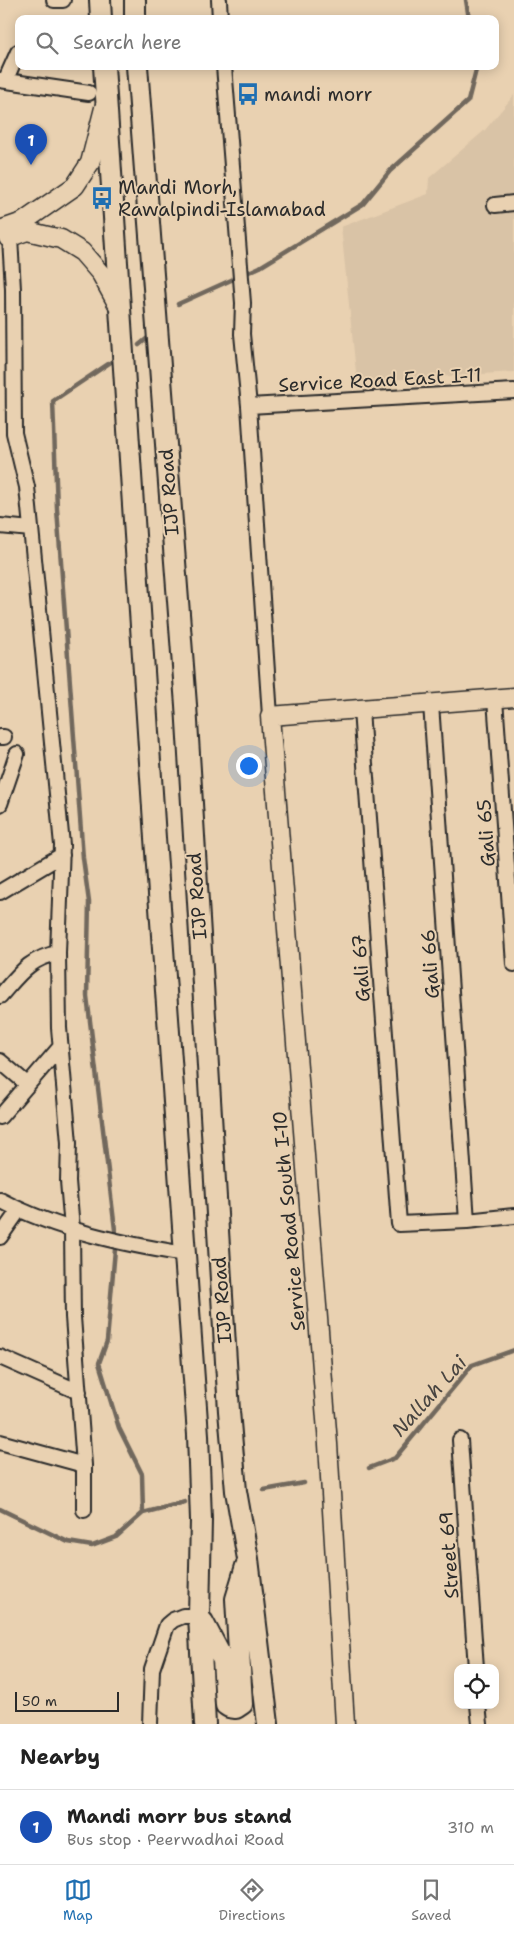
<!DOCTYPE html>
<meta charset="utf-8">
<style>
body{margin:0;font-family:"Shantell Sans",sans-serif;background:#f6f6f6;color:#222}
.controls{position:absolute;right:15px;bottom:15px;display:grid;overflow:hidden;border-radius:10px;box-shadow:0 2px 12px #0003}
.controls button{width:45px;height:45px;display:grid;place-items:center;padding:0;border:0;border-bottom:1px solid #e0e0e0;background:#fff;color:#222;font:25px sans-serif}
.scale{position:absolute;left:15px;bottom:12px;width:104px;box-sizing:border-box;padding-left:5px;border:2px solid #2b2b2b;border-top:0;font-size:14px;line-height:18px;white-space:nowrap;color:#2b2b2b;-webkit-text-stroke:4px #e9d1b1;paint-order:stroke}
.you{position:absolute;left:248px;top:765px;width:18px;height:18px;margin:-12px;border:4px solid #fff;border-radius:50%;background:#1a73e8;box-shadow:0 0 0 8px #1a73e833}
.badge{display:grid;place-items:center;width:32px;height:32px;border-radius:50%;background:#1f6fb2;color:#fff;font-size:16px;font-weight:700}
.pin{position:absolute;translate:-50% -41px;filter:drop-shadow(0 1px 2px #0008)}
.pin::after{content:'';position:absolute;top:26px;width:18px;height:15px;background:inherit;clip-path:polygon(0 0,100% 0,50% 100%)}
.list{margin:0;padding:0;list-style:none}
h2{display:flex;justify-content:space-between;align-items:center;height:65px;margin:0;padding:0 20px;font-size:21px}
h2 small{font-size:16px;font-weight:400;color:#767676}
.list li{display:grid;grid-template-columns:32px 1fr auto;gap:15px;align-items:center;box-sizing:border-box;height:75px;padding:0 20px;border-top:1px solid #e0e0e0}
.list b{display:block;font-size:19px;white-space:nowrap}
.list p{margin:0;font-size:16px;white-space:nowrap;color:#767676}
.list em{font-size:16px;font-style:normal;color:#767676}
.icon{flex:none;width:28px;height:28px;fill:none;stroke:currentColor;stroke-width:2;stroke-linecap:round;stroke-linejoin:round}
.map{position:relative;flex:none;width:514px;height:1724px;overflow:hidden}
.search{position:absolute;background:#fff;box-shadow:0 2px 12px #0003;left:15px;right:15px;top:15px;height:55px;display:flex;align-items:center;gap:12px;box-sizing:border-box;padding:0 18px;border-radius:10px;color:#767676;font-size:19px}
.sheet{height:140px;background:#fff}
nav{display:flex;justify-content:space-around;align-items:center;box-sizing:border-box;height:70px;border-top:1px solid #e0e0e0;background:#fff;font-size:14px;color:#767676}
nav a{display:grid;justify-items:center;gap:2px}
nav .on{color:#1f6fb2}
.map>svg:first-child{display:block}
</style>
<div class="map">
<svg width="514" height="1724" viewBox="0 0 514 1724">
<rect width="100%" height="100%" fill="#e9d1b1"/>
<filter id="ink" filterUnits="userSpaceOnUse"><feTurbulence type="fractalNoise" baseFrequency=".02" numOctaves="2"/><feDisplacementMap in="SourceGraphic" scale="10" xChannelSelector="R" yChannelSelector="G"/><feConvolveMatrix kernelMatrix="1 2 1 2 8 2 1 2 1" color-interpolation-filters="sRGB"/></filter>
<g filter="url(#ink)">
<!-- built -->
<path fill="#d9c3a6" d="M 514,95 L 514,372 L 357,382 L 341,227 L 428,194 L 429,178 L 485,130 Z"/>
<g fill="none" stroke-linecap="round" stroke-linejoin="round">
<!-- stream -->
<path stroke="#71685d" stroke-width="4.5" d="M 466,0 L 469,19
M 178,304 L 260,267 L 363,204 L 390,171 L 468,101 L 477,66
M 139,345 L 150,336
M 117,358 L 53,401 L 57,509 L 83,858 L 89,902 L 87,996 L 116,1238 L 107,1341 L 99,1363 L 119,1428 L 142,1474 L 143,1513
M 369,1468 L 395,1458 L 472,1365 L 514,1350
M 264,1490 L 304,1483
M 0,1509 L 68,1542 L 92,1546 L 116,1537 L 143,1513 L 185,1502"/>
<defs>
<path id="minor" d="M 54,0 L 63,0
M 219,0 L 220,19
M 224,66 L 243,303 L 242,334 L 249,406 L 270,716
M 6,79 L 18,52
M 0,80 L 89,93
M 495,205 L 514,203
M 10,238 L 13,289 L 14,433 L 27,487 L 62,845 L 58,953 L 59,1028 L 69,1143 L 68,1181 L 72,1229 L 73,1317 L 84,1465 L 84,1510
M 249,406 L 514,391
M 0,526 L 31,529
M 495,699 L 514,964
M 431,704 L 467,1221
M 361,710 L 399,1224 L 467,1221 L 514,1216
M 0,737 L 4,737
M 0,804 L 17,754
M 0,892 L 62,855
M 0,996 C 18,976 29,958 58,953
M 0,1061 L 27,1084
M 0,1117 L 61,1046
M 0,1200 C 57,1230 123,1244 185,1254
M 0,1237 L 19,1210
M 0,1357 L 79,1392
M 460,1440 L 476,1668
M 0,1442 L 84,1465
M 478,1705 L 480,1724
M 150,1724 L 152,1669 L 167,1625 L 173,1620 L 183,1616 L 199,1616"/>
<path id="major" d="M 0,230 L 23,222 L 75,186 L 90,163 L 104,108
M 8,238 L 27,231 L 61,239 L 82,252 L 101,274 L 120,309
M 345,1724 L 328,1444 L 270,716 L 514,697"/>
<path id="highway" d="M 100,0 L 101,19
M 135,0 L 135,19
M 104,66 L 155,838 L 198,1435 L 201,1520 L 199,1616 L 205,1724
M 137,66 L 186,705 L 229,1411 L 236,1491 L 248,1559 L 268,1724
M 203,1622 L 223,1660 L 226,1705 L 229,1707 L 236,1708 L 242,1704 L 236,1599 L 246,1566"/>
</defs>
<!-- minor casing -->
<use href="#minor" stroke="#2b2b2b" stroke-width="18"/>
<!-- major casing -->
<use href="#major" stroke="#2b2b2b" stroke-width="21"/>
<!-- highway casing -->
<use href="#highway" stroke="#2b2b2b" stroke-width="24"/>
<!-- minor -->
<use href="#minor" stroke="#e9d1b1" stroke-width="14"/>
<!-- major -->
<use href="#major" stroke="#e9d1b1" stroke-width="18"/>
<!-- highway -->
<use href="#highway" stroke="#e9d1b1" stroke-width="20"/>
</g>
</g>
<!-- icons -->
<defs>
<symbol id="bus-bare" viewBox="-9 -9 18 18"><path d="M-5-6H5V4H4V6H2V4H-2V6H-4V4H-5ZM-3.5-4V0h7V-4ZM-3.5 1.2v1.5H-2V1.2ZM2 1.2v1.5H3.5V1.2Z" fill="#1f6fb2" stroke="#e9d1b1" stroke-width="2.5" paint-order="stroke"/></symbol>
</defs>
<g fill-rule="evenodd">
<use href="#bus-bare" x="232" y="78" width="32" height="32"/>
<use href="#bus-bare" x="86" y="182" width="32" height="32"/>
</g>
<g text-anchor="middle" dominant-baseline="central" stroke-width="4" stroke-linejoin="round" paint-order="stroke">
<!-- poi labels -->
<g font-size="19" fill="#2b2b2b" stroke="#e9d1b1" text-anchor="start">
<text x="264" y="94">mandi morr</text>
<text x="118" y="187">Mandi Morh,<tspan x="118" dy="22">Rawalpindi-Islamabad</tspan></text>
</g>
<!-- street labels -->
<g font-size="19" fill="#2b2b2b" stroke="#e9d1b1">
<text transform="translate(380 380) rotate(-3)">Service Road East I-11</text>
<text transform="translate(169 492) rotate(-94)">IJP Road</text>
<text transform="translate(486 833) rotate(-94)">Gali 65</text>
<text transform="translate(197 896) rotate(-94)">IJP Road</text>
<text transform="translate(430 964) rotate(-94)">Gali 66</text>
<text transform="translate(361 968) rotate(-94)">Gali 67</text>
<text transform="translate(289 1221) rotate(-95)">Service Road South I-10</text>
<text transform="translate(222 1300) rotate(-94)">IJP Road</text>
<text transform="translate(449 1555) rotate(-94)">Street 69</text>
</g>
<!-- water labels -->
<g font-size="20" font-style="italic" fill="#484440" stroke="#e9d1b1">
<text transform="translate(429 1396) rotate(-48)">Nallah Lai</text>
</g>
</g>
</svg>
<div class="controls">
<button><svg class="icon" aria-label="locate" viewBox="0 0 24 24"><circle cx="12" cy="12" r="6"/><path d="M12 2v4M12 18v4M2 12h4M18 12h4"/></svg></button>
</div>
<div class="scale">50 m</div>
<div class="you"></div>
<div class="pin badge" style="left:31px;top:165px;background:#1a4fb4">1</div>
<div class="search"><svg class="icon" aria-label="search" viewBox="0 0 24 24"><circle cx="10" cy="10" r="6"/><path d="M15 15l6 6"/></svg>Search here</div>
</div>
<section class="sheet">
<h2>Nearby<small></small></h2>
<ul class="list">
<li><span class="badge" style="background:#1a4fb4">1</span><div><b>Mandi morr bus stand</b><p>Bus stop · Peerwadhai Road</p></div><em>310 m</em></li>
</ul>
</section>
<nav>
<a class="on"><svg class="icon" aria-label="map" viewBox="0 0 24 24"><path d="M3 6l6-2 6 2 6-2v14l-6 2-6-2-6 2zM9 4v14M15 6v14"/></svg>Map</a>
<a><svg class="icon" aria-label="directions" viewBox="0 0 24 24"><path d="M12 3l9 9-9 9-9-9zM9 14v-3h6M13 9l2 2-2 2"/></svg>Directions</a>
<a><svg class="icon" aria-label="saved" viewBox="0 0 24 24"><path d="M7 4h10v16l-5-4-5 4z"/></svg>Saved</a>
</nav>
